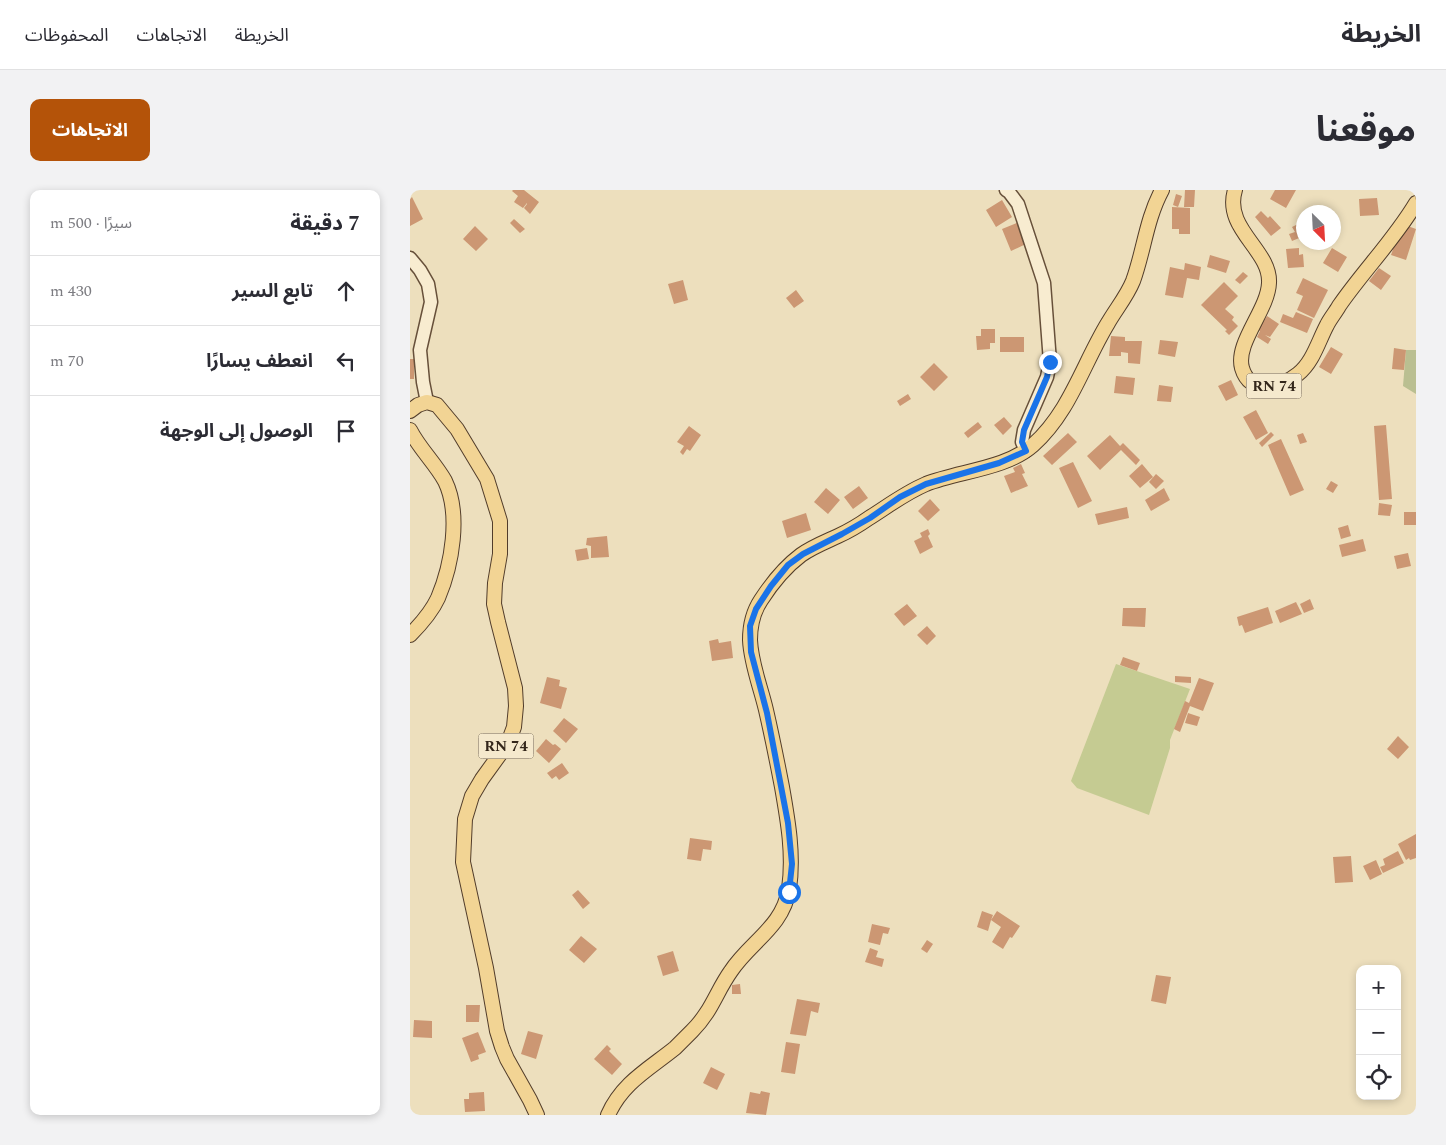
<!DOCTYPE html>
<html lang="ar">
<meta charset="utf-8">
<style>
body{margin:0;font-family:Spectral,"Noto Sans Arabic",serif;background:#f2f2f3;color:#2b2b33;direction:rtl}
.controls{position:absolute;right:15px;bottom:15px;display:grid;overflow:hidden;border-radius:10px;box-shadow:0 2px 8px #0003}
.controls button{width:45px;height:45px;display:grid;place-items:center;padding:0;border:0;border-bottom:1px solid #e1e1e2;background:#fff;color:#2b2b33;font:25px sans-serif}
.compass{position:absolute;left:886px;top:15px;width:45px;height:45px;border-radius:50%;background:#fff;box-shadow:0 2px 8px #0003;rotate:156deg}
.stop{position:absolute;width:15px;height:15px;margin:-11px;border:4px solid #1a73e8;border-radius:50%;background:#fff}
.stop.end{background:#1a73e8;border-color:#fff;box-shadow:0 1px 5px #0008}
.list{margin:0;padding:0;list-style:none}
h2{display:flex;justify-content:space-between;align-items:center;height:65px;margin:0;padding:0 20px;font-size:21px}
h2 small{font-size:16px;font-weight:400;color:#7c7c81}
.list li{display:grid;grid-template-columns:32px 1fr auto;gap:15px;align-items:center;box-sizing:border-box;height:70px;padding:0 20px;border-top:1px solid #e1e1e2}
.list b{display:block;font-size:19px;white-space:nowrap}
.list em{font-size:16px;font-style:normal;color:#7c7c81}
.icon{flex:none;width:28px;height:28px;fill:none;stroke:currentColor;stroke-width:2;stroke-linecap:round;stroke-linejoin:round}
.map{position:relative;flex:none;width:1006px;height:925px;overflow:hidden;direction:ltr;border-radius:10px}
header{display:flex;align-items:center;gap:30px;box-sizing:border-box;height:70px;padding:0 25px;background:#fff;border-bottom:1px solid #e1e1e2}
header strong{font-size:24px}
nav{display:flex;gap:28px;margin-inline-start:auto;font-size:18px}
.intro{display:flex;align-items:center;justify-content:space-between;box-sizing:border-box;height:120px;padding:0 30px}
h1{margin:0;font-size:35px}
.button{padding:12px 22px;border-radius:10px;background:#b45309;color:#fff;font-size:18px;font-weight:700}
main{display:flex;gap:30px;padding:0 30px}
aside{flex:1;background:#fff;border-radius:10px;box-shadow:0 2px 8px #0003}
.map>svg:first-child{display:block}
</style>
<header>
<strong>الخريطة</strong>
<nav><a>الخريطة</a><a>الاتجاهات</a><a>المحفوظات</a></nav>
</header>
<div class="intro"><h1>موقعنا</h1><a class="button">الاتجاهات</a></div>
<main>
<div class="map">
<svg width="1006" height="925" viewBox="0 0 1006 925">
<rect width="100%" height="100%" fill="#eddfbd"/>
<!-- green -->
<path fill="#c5cb92" d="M 706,474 L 780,499 L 760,550 L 760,558 L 739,625 L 667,598 L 661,591 Z"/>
<!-- cemetery -->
<path fill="#babf91" d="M 996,160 L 1006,160 L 1006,204 L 993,196 Z"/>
<!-- building -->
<path fill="#cc9773" d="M 103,0 L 114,0 L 129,12 L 120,24 L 114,18 L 117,14 L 117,13 L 113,18 L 104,12 L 108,6 L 102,1 Z
M 775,0 L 785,0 L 784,17 L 774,17 Z
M 865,0 L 886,0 L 876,18 L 860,9 Z
M 766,4 L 772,6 L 768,17 L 763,15 Z
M 2,7 L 13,29 L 0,36 L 0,9 Z
M 967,8 L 969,25 L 950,26 L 949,9 Z
M 592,10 L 602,27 L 586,37 L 576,20 Z
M 762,17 L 780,18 L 780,44 L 769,44 L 769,39 L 762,39 Z
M 851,21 L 858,28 L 860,26 L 871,38 L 861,46 L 845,27 Z
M 104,29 L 115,39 L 110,43 L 100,33 Z
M 894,31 L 894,46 L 882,51 L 879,44 L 885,42 L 882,37 Z
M 609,32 L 618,53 L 601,61 L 592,39 Z
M 992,34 L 1006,39 L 996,70 L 981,65 Z
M 65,36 L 78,49 L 66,61 L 53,49 Z
M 889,58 L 889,65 L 893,64 L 894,77 L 878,78 L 876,59 Z
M 922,58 L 937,67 L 928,82 L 913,73 Z
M 800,65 L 820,71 L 816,83 L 797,77 Z
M 775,73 L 791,77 L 789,90 L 777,88 L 773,108 L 755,105 L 760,77 L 774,80 Z
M 969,78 L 981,86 L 971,100 L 959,91 Z
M 833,82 L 838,86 L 830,94 L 825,90 Z
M 893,88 L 918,100 L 904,128 L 887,120 L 893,106 L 886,103 Z
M 273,90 L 278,110 L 264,114 L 258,94 Z
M 814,92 L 828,106 L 815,119 L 824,127 L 822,130 L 828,136 L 819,145 L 815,141 L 817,140 L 791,115 Z
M 386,100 L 394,111 L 384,118 L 376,108 Z
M 886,122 L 903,129 L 897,143 L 870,132 L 873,124 L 883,128 Z
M 857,126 L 869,134 L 860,147 L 855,145 L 861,149 L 858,154 L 847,147 L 850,141 L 848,140 Z
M 571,139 L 585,139 L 585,153 L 580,153 L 580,159 L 567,160 L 566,146 L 571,146 Z
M 701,146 L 715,147 L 715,151 L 732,151 L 730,174 L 718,173 L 718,163 L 711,162 L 711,166 L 699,166 Z
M 590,147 L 614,147 L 614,162 L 590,162 Z
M 750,150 L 768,152 L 765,167 L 748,164 Z
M 921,157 L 933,164 L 921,184 L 909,177 Z
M 984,158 L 996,160 L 994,180 L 982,179 Z
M 0,169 L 4,169 L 4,189 L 0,189 Z
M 524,173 L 538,187 L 524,201 L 510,187 Z
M 706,186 L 725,188 L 723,205 L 704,203 Z
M 821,190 L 828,205 L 816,211 L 808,196 Z
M 749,195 L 763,197 L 761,212 L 747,211 Z
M 498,204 L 501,209 L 490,216 L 487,211 Z
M 846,220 L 858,243 L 846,250 L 833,227 Z
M 594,227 L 602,236 L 593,245 L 584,235 Z
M 568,232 L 572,237 L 558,248 L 554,243 Z
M 976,235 L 982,309 L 969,310 L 964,236 Z
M 279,236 L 291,245 L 280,261 L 277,259 L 273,265 L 270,262 L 274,256 L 267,252 Z
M 861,242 L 864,245 L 852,257 L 849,253 Z
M 658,243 L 667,252 L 642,275 L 633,266 Z
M 893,243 L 897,252 L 890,254 L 887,245 Z
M 700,245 L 710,256 L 713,253 L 730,270 L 726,275 L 711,260 L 690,280 L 677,266 Z
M 871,249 L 894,300 L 880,306 L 858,255 Z
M 663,272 L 682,311 L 668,318 L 649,278 Z
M 611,274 L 615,283 L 612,284 L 618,296 L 601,303 L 594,286 L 605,282 L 603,278 Z
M 732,274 L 743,287 L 730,298 L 719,286 Z
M 746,284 L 754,291 L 746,299 L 739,292 Z
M 921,291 L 928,295 L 923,303 L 916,299 Z
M 449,296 L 458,308 L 443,319 L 434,307 Z
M 416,298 L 430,310 L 418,324 L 404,312 Z
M 754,298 L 760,310 L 741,321 L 735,310 Z
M 520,309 L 530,320 L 518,331 L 508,321 Z
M 969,313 L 982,315 L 980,326 L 968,325 Z
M 717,317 L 719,328 L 688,335 L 685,324 Z
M 994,322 L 1006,322 L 1006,335 L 994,335 Z
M 396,323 L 401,340 L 377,348 L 372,331 Z
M 938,335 L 941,346 L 931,349 L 928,338 Z
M 518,339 L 520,344 L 518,346 L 523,357 L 510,364 L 504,351 L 512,347 L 510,343 Z
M 197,346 L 199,367 L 181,368 L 181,356 L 176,355 L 177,348 Z
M 953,349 L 956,361 L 932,367 L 929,355 Z
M 177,358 L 179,369 L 167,371 L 165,360 Z
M 998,363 L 1001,376 L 987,379 L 984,366 Z
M 900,409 L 904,419 L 894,423 L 890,414 Z
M 886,412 L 892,424 L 870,433 L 865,421 Z
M 497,414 L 507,426 L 494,436 L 484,424 Z
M 858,417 L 863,433 L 835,443 L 832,435 L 829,436 L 827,427 Z
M 713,418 L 736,418 L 735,437 L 712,436 Z
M 517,436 L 526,446 L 517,455 L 507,445 Z
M 308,449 L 309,453 L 321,451 L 323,468 L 302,471 L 299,451 Z
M 713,467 L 730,473 L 727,481 L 710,475 Z
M 765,486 L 781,487 L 781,493 L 765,492 Z
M 137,487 L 150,490 L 149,496 L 157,498 L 151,519 L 130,513 Z
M 789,488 L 804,493 L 793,521 L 780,516 L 770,542 L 764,539 L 775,511 L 779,513 Z
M 778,523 L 790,527 L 787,536 L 775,533 Z
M 154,528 L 168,539 L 156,553 L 143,541 Z
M 988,546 L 999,557 L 988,569 L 977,559 Z
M 136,549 L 143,555 L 145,554 L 151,559 L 139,573 L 126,561 Z
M 152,573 L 159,583 L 149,590 L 146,586 L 142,589 L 137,583 Z
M 1006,644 L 1006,668 L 1000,670 L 999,668 L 996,670 L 988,654 Z
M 280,648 L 302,651 L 301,660 L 293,659 L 291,671 L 277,669 Z
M 988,661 L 994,673 L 973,683 L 970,677 L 975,675 L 973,669 Z
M 941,666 L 943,692 L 925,693 L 923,667 Z
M 966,670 L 972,684 L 960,690 L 953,676 Z
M 168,700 L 180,713 L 173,719 L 162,705 Z
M 572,721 L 583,725 L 581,730 L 587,721 L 610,736 L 602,748 L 600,747 L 593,759 L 582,752 L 591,737 L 581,730 L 578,741 L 567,737 Z
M 462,734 L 480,738 L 478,744 L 473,743 L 470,755 L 458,752 Z
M 171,746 L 187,759 L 174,773 L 159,760 Z
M 517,750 L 523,754 L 517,763 L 511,759 Z
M 460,758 L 468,761 L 466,767 L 474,769 L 472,777 L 455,772 Z
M 263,761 L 269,781 L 253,786 L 247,766 Z
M 746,785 L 761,787 L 756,814 L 741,811 Z
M 330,794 L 331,804 L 322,804 L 322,795 Z
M 387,809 L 410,813 L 408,823 L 401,821 L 396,846 L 380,844 Z
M 56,815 L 70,815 L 69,832 L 56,832 Z
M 4,830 L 22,831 L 22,848 L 3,847 Z
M 118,841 L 133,845 L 126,869 L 111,864 Z
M 68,842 L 76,862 L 68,865 L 69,869 L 61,872 L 52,848 Z
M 376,852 L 390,854 L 385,884 L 371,882 Z
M 197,855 L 201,859 L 199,861 L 212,874 L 202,885 L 184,869 Z
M 301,877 L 315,884 L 307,900 L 293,893 Z
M 351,901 L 360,903 L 356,925 L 336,923 L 340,902 L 350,904 Z
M 74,902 L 75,921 L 55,922 L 54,909 L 59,909 L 59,903 Z"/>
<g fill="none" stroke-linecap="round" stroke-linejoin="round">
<defs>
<path id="secondary" d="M 596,0 L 599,2 L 608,14 L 634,93 L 640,172 L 637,187 L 614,240 L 612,252 L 616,261
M 0,68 L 10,80 L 18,94 L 21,112 L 10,160 L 13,192 L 17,212"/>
<path id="primary" d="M 825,0 C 813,39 861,60 859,93 C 858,120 825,153 832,178 C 840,206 870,198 888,184 C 903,172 908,152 917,135 C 920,129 925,123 929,116 C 953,81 984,50 1006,13
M 0,221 L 8,215 L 17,212 L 27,215 L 47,239 L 77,289 L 90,331 L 90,364 L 85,393 L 84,414 L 88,432 L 105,498 L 106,516 L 104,537 L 98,553 L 72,589 L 62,606 L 55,629 L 53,672 L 76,778 L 87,841 L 92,857 L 97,869 L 120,910 L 127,925
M 0,240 C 9,258 25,273 35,291 C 51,324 42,375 28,408 C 22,421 10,435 0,445
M 198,925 C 212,893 239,879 265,858 C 271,852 276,847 282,841 C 302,821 306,802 321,781 C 340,752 373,737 379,699 C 384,665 378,631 372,597 C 367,571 362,546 356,520 C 351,498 341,474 340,450 C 340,436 343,422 351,410 C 362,393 375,377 391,365 C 402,357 415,352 428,346 C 439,341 449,335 459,328 C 478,316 495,303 516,294 C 549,281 596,279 623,255 C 660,222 673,174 698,133 C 706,119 717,106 723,91 C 734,61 736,30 752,0"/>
</defs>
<!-- secondary casing -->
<use href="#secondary" stroke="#67503a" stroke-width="15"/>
<!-- primary casing -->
<use href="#primary" stroke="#523d2b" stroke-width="16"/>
<!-- secondary -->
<use href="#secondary" stroke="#f8ecd0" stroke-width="12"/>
<!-- primary -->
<use href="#primary" stroke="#f2d494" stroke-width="14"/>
</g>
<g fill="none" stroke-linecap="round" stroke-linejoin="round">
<!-- route -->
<path stroke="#1a73e8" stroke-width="6" d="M 379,702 L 382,674 L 378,633 L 357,523 L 341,462 L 340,436 L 346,419 L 361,396 L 378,375 L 393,364 L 432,344 L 460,328 L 490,307 L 516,294 L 589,273 L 616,261 L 612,252 L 614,240 L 637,187 L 640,172"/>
</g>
<g text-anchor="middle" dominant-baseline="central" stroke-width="4.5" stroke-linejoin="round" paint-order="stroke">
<!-- shield labels -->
<g fill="#f5e9cd" stroke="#6e6150" stroke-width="1">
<rect x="836.5" y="183.5" width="55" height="25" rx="4"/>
<rect x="68.5" y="543.5" width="55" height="25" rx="4"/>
</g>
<g font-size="15" font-weight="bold" fill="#34271b">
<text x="864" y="196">RN 74</text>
<text x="96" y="556">RN 74</text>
</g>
</g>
</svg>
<div class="controls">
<button>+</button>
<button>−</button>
<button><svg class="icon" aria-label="locate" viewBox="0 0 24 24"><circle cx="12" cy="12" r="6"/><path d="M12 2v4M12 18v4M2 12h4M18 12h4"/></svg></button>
</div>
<svg class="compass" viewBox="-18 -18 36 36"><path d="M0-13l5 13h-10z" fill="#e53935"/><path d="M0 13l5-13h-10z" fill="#7c7c81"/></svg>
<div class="stop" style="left:379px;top:702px"></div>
<div class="stop end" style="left:640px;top:172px"></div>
</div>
<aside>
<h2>7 دقيقة<small>سيرًا · 500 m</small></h2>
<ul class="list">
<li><svg class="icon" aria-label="ahead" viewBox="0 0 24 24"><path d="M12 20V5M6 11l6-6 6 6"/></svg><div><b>تابع السير</b></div><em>430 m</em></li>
<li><svg class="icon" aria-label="left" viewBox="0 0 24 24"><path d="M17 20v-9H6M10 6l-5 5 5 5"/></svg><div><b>انعطف يسارًا</b></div><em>70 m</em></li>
<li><svg class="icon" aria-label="arrive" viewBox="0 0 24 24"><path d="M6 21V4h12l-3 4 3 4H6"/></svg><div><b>الوصول إلى الوجهة</b></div></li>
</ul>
</aside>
</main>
